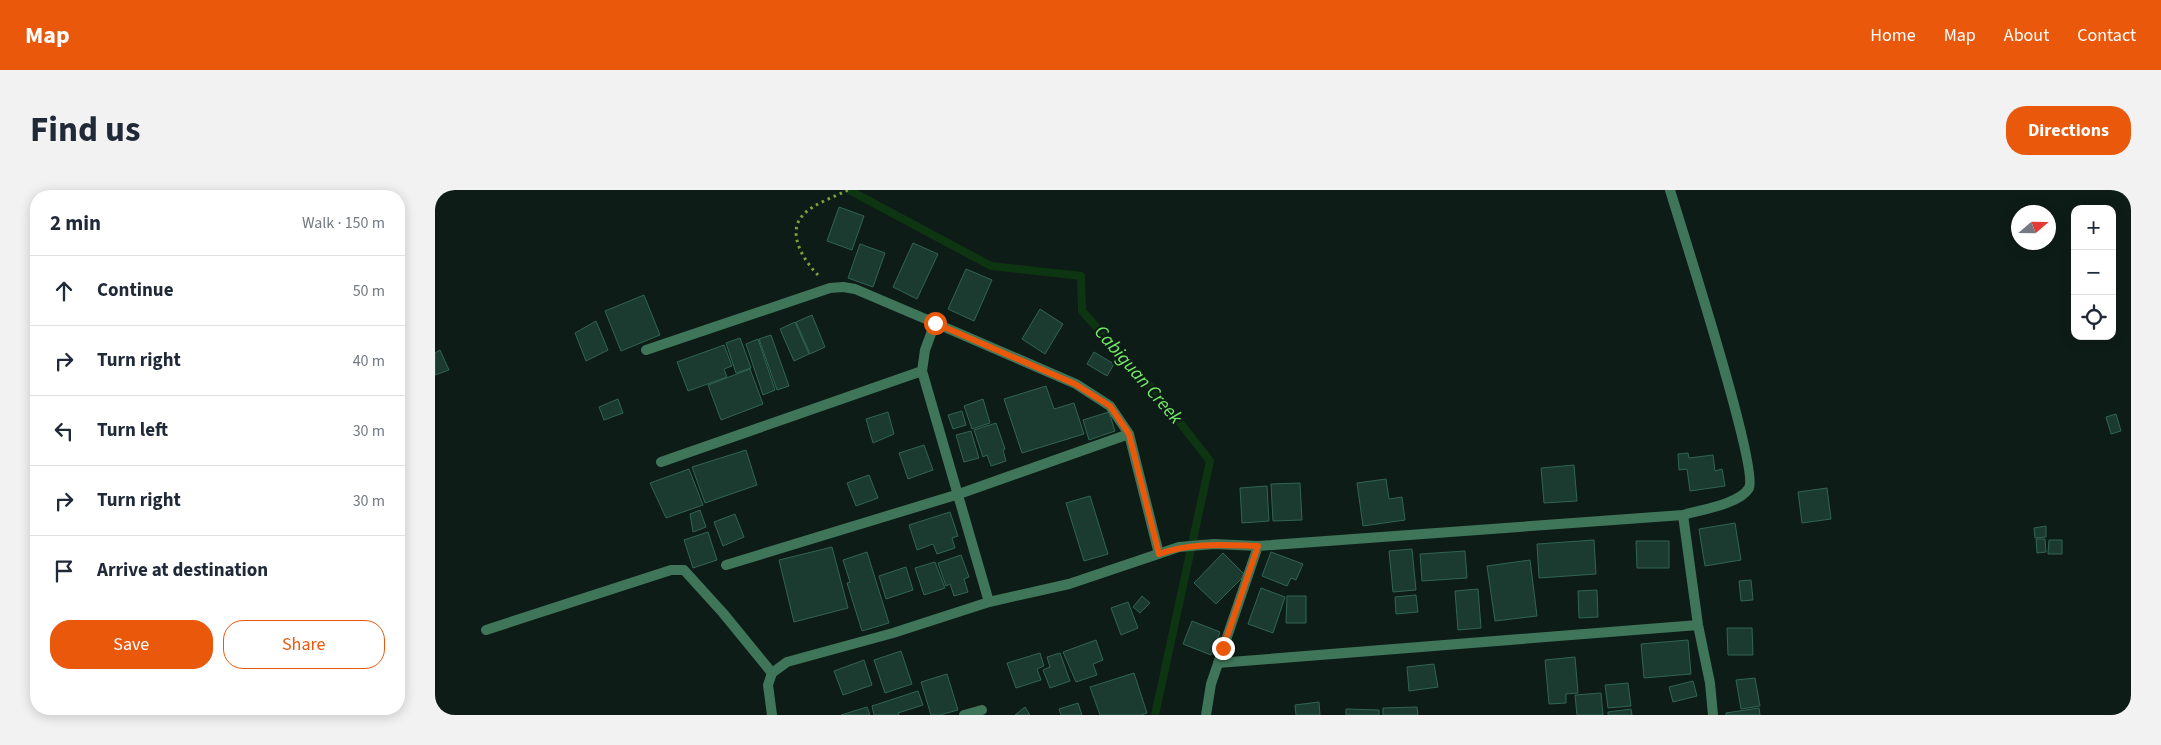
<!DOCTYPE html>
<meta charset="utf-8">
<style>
body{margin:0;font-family:"Source Sans 3",sans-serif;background:#f2f2f3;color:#1f2937}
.controls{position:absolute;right:15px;top:15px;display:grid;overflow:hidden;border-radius:10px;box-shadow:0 2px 12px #0003}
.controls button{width:45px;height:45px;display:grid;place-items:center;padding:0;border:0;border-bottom:1px solid #e0e1e3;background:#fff;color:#1f2937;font:25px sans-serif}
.compass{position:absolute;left:1576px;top:15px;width:45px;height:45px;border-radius:50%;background:#fff;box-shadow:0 2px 12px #0003;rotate:70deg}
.stop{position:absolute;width:15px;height:15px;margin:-11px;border:4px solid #ea580c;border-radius:50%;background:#fff}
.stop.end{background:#ea580c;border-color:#fff;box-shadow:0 1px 5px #0008}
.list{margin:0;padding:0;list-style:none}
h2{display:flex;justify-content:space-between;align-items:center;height:65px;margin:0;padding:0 20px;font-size:21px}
h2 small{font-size:16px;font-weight:400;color:#747a83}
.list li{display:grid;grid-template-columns:32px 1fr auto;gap:15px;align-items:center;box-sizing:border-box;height:70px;padding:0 20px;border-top:1px solid #e0e1e3}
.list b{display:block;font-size:19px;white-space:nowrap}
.list em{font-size:16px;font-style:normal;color:#747a83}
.actions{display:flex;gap:10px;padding:15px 20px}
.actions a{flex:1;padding:11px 0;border:1px solid #ea580c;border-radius:20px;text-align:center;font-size:18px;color:#ea580c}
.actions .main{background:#ea580c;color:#fff}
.icon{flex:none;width:28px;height:28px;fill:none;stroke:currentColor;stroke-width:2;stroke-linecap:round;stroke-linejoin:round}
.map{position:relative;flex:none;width:1696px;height:525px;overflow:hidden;border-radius:20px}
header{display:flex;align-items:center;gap:30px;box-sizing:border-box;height:70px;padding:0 25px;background:#ea580c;color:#fff}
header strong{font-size:24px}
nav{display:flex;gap:28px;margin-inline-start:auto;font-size:18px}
.intro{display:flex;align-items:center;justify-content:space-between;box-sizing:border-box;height:120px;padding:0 30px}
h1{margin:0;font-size:35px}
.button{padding:12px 22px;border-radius:20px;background:#ea580c;color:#fff;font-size:18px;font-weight:700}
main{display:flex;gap:30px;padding:0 30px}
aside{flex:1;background:#fff;border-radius:20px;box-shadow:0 2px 12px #0003}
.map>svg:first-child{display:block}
</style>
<header>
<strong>Map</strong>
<nav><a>Home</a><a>Map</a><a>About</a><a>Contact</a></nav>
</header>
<div class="intro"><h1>Find us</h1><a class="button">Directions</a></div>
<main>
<aside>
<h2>2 min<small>Walk · 150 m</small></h2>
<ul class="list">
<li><svg class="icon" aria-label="ahead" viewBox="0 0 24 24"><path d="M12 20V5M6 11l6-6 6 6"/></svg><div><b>Continue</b></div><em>50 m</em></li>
<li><svg class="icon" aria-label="right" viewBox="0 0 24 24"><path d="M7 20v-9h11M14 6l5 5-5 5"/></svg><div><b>Turn right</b></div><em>40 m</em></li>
<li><svg class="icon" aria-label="left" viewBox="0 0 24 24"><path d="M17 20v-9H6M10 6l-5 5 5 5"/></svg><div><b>Turn left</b></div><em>30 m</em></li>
<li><svg class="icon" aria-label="right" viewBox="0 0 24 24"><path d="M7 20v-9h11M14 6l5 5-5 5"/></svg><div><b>Turn right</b></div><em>30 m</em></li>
<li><svg class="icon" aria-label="arrive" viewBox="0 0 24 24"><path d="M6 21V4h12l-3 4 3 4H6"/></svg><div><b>Arrive at destination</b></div></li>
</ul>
<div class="actions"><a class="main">Save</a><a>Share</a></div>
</aside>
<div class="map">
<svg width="1696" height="525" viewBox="0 0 1696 525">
<rect width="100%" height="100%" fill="#0e1c17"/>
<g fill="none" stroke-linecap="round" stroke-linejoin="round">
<!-- stream -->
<path stroke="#0e3511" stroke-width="8" d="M 414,0 L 556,76 L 646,86 L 647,121 L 725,207 L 775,271 L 720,525"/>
</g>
<!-- building -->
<path fill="#1c3b30" stroke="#316452" d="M 404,17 L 429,26 L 417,60 L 392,51 Z
M 478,53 L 503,64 L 482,109 L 458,97 Z
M 425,54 L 450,63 L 438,97 L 413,88 Z
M 531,79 L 557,90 L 539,131 L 513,119 Z
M 209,105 L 225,145 L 186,161 L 170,121 Z
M 605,119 L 628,134 L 610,164 L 587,149 Z
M 377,125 L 390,157 L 375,164 L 361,132 Z
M 161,131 L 173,160 L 151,171 L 140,143 Z
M 360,132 L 374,164 L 359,171 L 345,139 Z
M 336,145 L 354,196 L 342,200 L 324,149 Z
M 305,148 L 316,178 L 301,183 L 291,153 Z
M 323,149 L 340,200 L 328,205 L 311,154 Z
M 289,155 L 297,176 L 289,179 L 292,187 L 253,201 L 242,172 Z
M 5,160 L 14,180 L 0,185 L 0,163 Z
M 659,162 L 679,174 L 672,186 L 652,174 Z
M 315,179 L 328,214 L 286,230 L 273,195 Z
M 611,196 L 619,219 L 639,213 L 649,244 L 587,263 L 569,209 Z
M 183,209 L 188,223 L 169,230 L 164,217 Z
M 548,209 L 555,233 L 537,239 L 529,216 Z
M 527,221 L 531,235 L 518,239 L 513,225 Z
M 453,222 L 459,244 L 438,253 L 431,229 Z
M 674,222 L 680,241 L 654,250 L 648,230 Z
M 1681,224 L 1686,241 L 1676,244 L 1671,227 Z
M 561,233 L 570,259 L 568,260 L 571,271 L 556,276 L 552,265 L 548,267 L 539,240 Z
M 536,241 L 544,268 L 529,272 L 521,245 Z
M 489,255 L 498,280 L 473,289 L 464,263 Z
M 311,260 L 322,295 L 270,313 L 257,277 Z
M 1253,263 L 1254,268 L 1278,265 L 1280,281 L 1287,279 L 1290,296 L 1255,301 L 1252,279 L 1244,280 L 1243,264 Z
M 1139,275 L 1142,311 L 1109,313 L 1106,278 Z
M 254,279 L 268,315 L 231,328 L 215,293 Z
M 434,285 L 443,308 L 421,316 L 412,293 Z
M 951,289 L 954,309 L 967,307 L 970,330 L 928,336 L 922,293 Z
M 865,293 L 867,330 L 838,331 L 836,294 Z
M 832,296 L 834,331 L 807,333 L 805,298 Z
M 1392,298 L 1396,329 L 1367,333 L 1363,302 Z
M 655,306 L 673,364 L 649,371 L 631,313 Z
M 265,320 L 271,337 L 258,342 L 255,324 Z
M 515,322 L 523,346 L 517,348 L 520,358 L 502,364 L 498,354 L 482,360 L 474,335 Z
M 300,324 L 309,347 L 288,356 L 279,332 Z
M 1300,333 L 1306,370 L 1270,376 L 1264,339 Z
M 1611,336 L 1611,347 L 1600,348 L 1599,338 Z
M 273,342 L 282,370 L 258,378 L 249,350 Z
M 1601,349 L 1610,349 L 1611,362 L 1602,363 Z
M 1159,350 L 1161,384 L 1104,388 L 1102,354 Z
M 1614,350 L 1627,350 L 1627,364 L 1613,364 Z
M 1201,351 L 1234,351 L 1234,378 L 1202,378 Z
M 397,357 L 413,418 L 359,432 L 344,370 Z
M 977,359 L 981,400 L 958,402 L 954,361 Z
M 1030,361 L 1032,388 L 987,391 L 985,364 Z
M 432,362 L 454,433 L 427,441 L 412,393 L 415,392 L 408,370 Z
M 836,362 L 868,374 L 861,390 L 856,388 L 852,396 L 827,386 Z
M 788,363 L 810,385 L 781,414 L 759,393 Z
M 526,365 L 534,387 L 529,389 L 533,402 L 519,406 L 515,394 L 511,396 L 503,373 Z
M 1095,370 L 1102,426 L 1060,431 L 1052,376 Z
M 500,372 L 510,398 L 489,405 L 480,378 Z
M 471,377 L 478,400 L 451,409 L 444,386 Z
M 1316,390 L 1318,410 L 1306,411 L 1304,391 Z
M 826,398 L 850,407 L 838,443 L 813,434 Z
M 1043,399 L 1046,438 L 1023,440 L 1020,401 Z
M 1162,400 L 1163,427 L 1144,428 L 1143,401 Z
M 981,405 L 983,422 L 961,424 L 960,407 Z
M 707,406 L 715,413 L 705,423 L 698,417 Z
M 852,406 L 871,406 L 871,433 L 851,433 Z
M 693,412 L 703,438 L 686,445 L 676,418 Z
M 757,431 L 785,442 L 776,465 L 748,454 Z
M 1292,438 L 1317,438 L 1318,465 L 1293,465 Z
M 661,450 L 668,470 L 658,474 L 662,485 L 641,492 L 628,462 Z
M 1253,450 L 1256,484 L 1209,488 L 1206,454 Z
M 466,461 L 477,494 L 450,503 L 439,470 Z
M 605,463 L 609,476 L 602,479 L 606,490 L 581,498 L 572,473 Z
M 625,463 L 635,491 L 615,498 L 608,480 L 615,477 L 612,467 Z
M 1140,467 L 1143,503 L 1131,504 L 1131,513 L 1114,514 L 1110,470 Z
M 429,470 L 437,495 L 408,505 L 399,481 Z
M 999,474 L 1003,497 L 974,501 L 972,477 Z
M 699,483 L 712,523 L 706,525 L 665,525 L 655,497 Z
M 512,484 L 523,520 L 505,525 L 496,525 L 486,492 Z
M 1320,488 L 1325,516 L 1306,519 L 1301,490 Z
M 1258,491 L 1262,506 L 1238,512 L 1234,497 Z
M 1193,493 L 1196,516 L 1173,518 L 1170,495 Z
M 483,501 L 488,515 L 463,523 L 464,525 L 439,525 L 437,516 Z
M 1166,503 L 1168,525 L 1142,525 L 1140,505 Z
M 884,512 L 885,525 L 861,525 L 860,515 Z
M 643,513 L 647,525 L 626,525 L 624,519 Z
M 432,517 L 435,525 L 406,525 Z
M 590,517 L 595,525 L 580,525 Z
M 982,517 L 983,525 L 948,525 L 948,518 Z
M 1324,518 L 1325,525 L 1291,525 L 1291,523 Z
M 911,519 L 944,520 L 944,525 L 911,525 Z
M 1196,519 L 1197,525 L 1173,525 L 1173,522 Z"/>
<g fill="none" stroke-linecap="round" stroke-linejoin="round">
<!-- path -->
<path stroke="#7aa13b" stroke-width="3" stroke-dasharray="2.5 4" stroke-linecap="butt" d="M 383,85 C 369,71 351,43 368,25 C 378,14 399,7 413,0"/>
<!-- lane -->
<path stroke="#3f7659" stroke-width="10" d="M 51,440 L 236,380 L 249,380 L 288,423 L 337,483"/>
<!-- street -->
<path stroke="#3f7659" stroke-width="10" d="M 211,160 L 395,98 L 408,97 L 420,99 L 500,133
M 226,272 L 487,181
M 1248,325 L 1263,435 L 1275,493 L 1278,525
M 291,375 L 524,304 L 694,244
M 554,412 L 487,181 L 490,160 L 500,133 L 641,194 L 675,216 L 694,244 L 724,364
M 783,473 L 1263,435
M 337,525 L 333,495 L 337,483 L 352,472 L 458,443 L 554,412 L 634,394 L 744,357 L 779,354 L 823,356 L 1248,325 C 1265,320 1305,314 1314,298 C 1324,278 1246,37 1235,0
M 529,525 L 547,520
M 771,525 L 776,494 L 823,356"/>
</g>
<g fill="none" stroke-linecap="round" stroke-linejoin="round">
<!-- route -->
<path stroke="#ea580c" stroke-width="6" d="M 500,133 L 640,194 L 675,216 L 694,244 L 724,364 C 757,352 789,355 823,356 L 788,458"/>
</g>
<g text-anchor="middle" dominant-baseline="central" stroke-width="5" stroke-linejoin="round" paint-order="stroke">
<!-- water labels -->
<g font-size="19" font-style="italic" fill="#76ed6a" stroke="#0e1c17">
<text transform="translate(703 185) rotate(49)">Cabiguan Creek</text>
</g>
</g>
</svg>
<div class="controls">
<button>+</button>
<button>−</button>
<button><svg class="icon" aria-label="locate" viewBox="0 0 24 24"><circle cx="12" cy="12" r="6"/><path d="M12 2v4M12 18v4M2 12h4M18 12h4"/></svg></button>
</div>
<svg class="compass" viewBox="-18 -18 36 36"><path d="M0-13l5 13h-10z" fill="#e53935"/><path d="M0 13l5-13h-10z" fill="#747a83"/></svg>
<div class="stop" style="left:500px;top:133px"></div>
<div class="stop end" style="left:788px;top:458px"></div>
</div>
</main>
